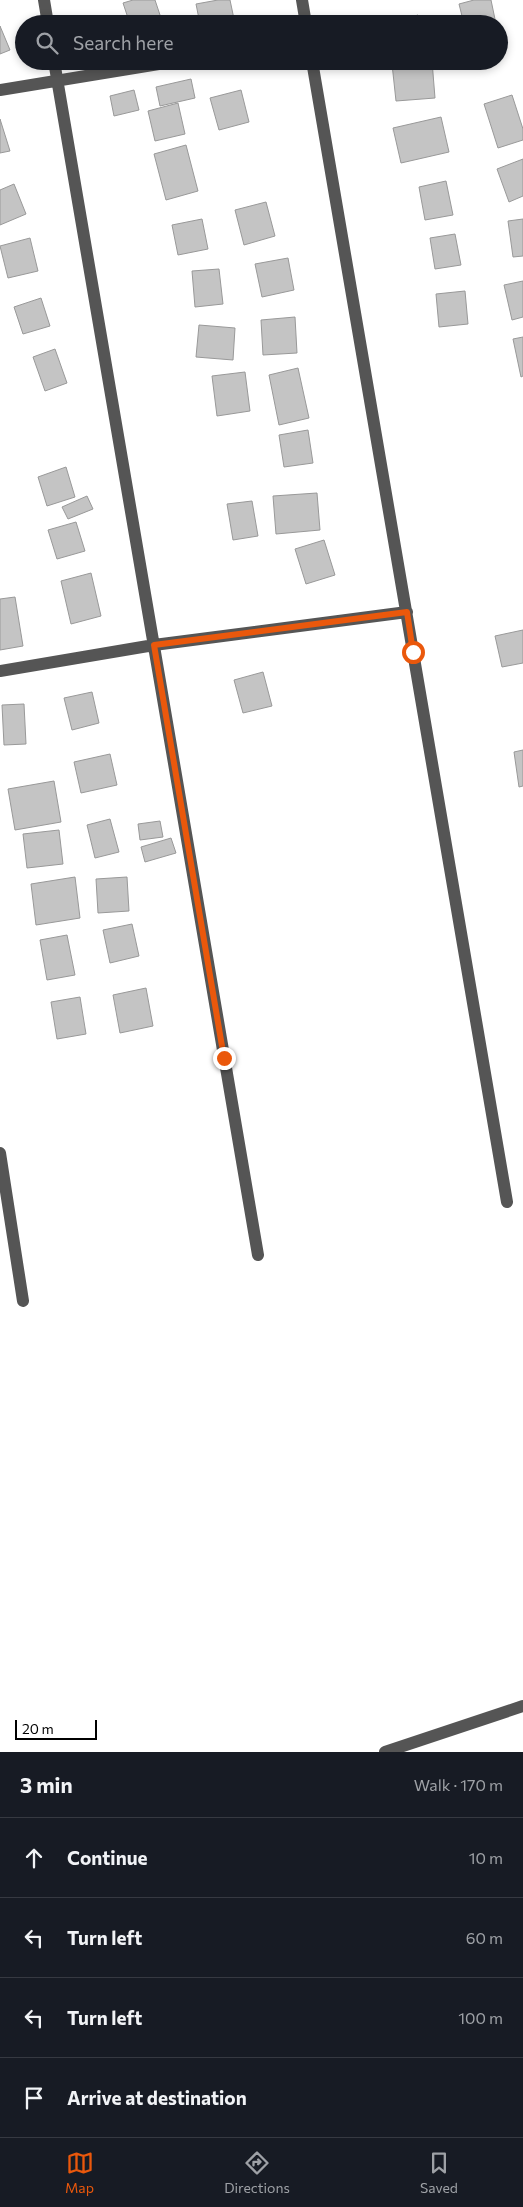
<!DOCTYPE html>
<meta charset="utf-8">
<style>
body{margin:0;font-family:Commissioner,sans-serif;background:#20242c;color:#f1f3f6}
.scale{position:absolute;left:15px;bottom:12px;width:82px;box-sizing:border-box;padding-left:5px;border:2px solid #000;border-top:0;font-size:14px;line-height:18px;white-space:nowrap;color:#000;-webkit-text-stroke:4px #fff;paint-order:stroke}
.stop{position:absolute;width:15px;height:15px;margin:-11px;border:4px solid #ea580c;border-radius:50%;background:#fff}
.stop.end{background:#ea580c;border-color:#fff;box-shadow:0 1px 5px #0008}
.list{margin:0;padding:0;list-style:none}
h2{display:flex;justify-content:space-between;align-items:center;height:65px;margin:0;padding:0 20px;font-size:21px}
h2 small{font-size:16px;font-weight:400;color:#9ea1a6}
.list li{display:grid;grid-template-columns:32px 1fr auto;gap:15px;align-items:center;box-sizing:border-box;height:80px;padding:0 20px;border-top:1px solid #363941}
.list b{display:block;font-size:19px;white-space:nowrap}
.list em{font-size:16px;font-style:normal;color:#9ea1a6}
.icon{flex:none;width:28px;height:28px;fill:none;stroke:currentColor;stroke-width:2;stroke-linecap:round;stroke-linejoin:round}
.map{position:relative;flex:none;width:523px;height:1752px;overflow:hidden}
.search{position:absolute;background:#171b24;box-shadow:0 2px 8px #0003;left:15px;right:15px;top:15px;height:55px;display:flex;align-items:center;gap:12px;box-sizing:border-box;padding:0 18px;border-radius:28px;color:#9ea1a6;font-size:19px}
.sheet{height:385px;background:#171b24}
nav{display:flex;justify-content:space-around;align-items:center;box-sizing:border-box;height:70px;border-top:1px solid #363941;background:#171b24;font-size:14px;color:#9ea1a6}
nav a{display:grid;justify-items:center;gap:2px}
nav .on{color:#ea580c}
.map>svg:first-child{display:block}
</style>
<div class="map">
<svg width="523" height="1752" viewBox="0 0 523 1752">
<rect width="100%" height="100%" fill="#fff"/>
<!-- building -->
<path fill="#c4c4c4" stroke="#999" d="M 133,0 L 155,0 L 163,24 L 130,24 L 123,3 Z
M 218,0 L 230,0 L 234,19 L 200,24 L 196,4 Z
M 474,0 L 491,0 L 496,24 L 464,24 L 459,4 Z
M 418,15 L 421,24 L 388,24 Z
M 0,26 L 10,50 L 0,54 Z
M 432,61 L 435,98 L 396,101 L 392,64 Z
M 191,79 L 195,98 L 160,106 L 156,87 Z
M 134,90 L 139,110 L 114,116 L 110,96 Z
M 241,90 L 249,122 L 219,130 L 210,98 Z
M 512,95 L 523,129 L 523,140 L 498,148 L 484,104 Z
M 178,103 L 185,134 L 155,141 L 148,111 Z
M 441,117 L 449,152 L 401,163 L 393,128 Z
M 0,119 L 10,151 L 0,153 Z
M 186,145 L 198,191 L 166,200 L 154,154 Z
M 523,159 L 523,196 L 509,202 L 497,169 Z
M 446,181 L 453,215 L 425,220 L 419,187 Z
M 14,184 L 26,214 L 0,225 L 0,190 Z
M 266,202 L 275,236 L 244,245 L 235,210 Z
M 202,219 L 208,249 L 178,255 L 172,225 Z
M 523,219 L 523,256 L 513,257 L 508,221 Z
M 455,234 L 461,265 L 435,269 L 430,238 Z
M 30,238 L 38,271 L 8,278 L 0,246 Z
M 288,258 L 294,290 L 262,297 L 255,264 Z
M 219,269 L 223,304 L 195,307 L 192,271 Z
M 523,281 L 523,317 L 512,320 L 504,285 Z
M 465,291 L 468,324 L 439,327 L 436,294 Z
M 41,298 L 50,326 L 23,334 L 14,307 Z
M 295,317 L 297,353 L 263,355 L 261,320 Z
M 199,325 L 235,328 L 233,360 L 196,357 Z
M 523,337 L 523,376 L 521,377 L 513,339 Z
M 55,349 L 67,383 L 45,391 L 33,357 Z
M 298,368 L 309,418 L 279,425 L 269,375 Z
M 245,372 L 250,411 L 217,416 L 212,376 Z
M 308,430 L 313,463 L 284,467 L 279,435 Z
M 66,467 L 75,497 L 47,506 L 38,477 Z
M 317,493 L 320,530 L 276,534 L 273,496 Z
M 87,496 L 93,509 L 68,519 L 62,507 Z
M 252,501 L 258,536 L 233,540 L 227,504 Z
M 76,522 L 85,551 L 57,559 L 48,530 Z
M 324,540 L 335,575 L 306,584 L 295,549 Z
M 91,573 L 101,616 L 71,624 L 61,581 Z
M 15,597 L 23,646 L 0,650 L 0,599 Z
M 523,630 L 523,663 L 502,667 L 495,636 Z
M 263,672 L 272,706 L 243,713 L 234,680 Z
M 92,692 L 99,723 L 72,730 L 64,698 Z
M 24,704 L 26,744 L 4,745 L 2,705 Z
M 523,750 L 523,786 L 519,787 L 514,752 Z
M 110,754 L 117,785 L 81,793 L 74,762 Z
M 54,781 L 61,822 L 15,830 L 8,789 Z
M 110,819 L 119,852 L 95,858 L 87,825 Z
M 160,821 L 163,837 L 140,840 L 138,824 Z
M 59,830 L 63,864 L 27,868 L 23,834 Z
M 171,838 L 176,853 L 145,862 L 141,847 Z
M 75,877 L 80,918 L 36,925 L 31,884 Z
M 127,877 L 129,911 L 98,913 L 96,879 Z
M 132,924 L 139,956 L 110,963 L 103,930 Z
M 67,935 L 75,975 L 47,980 L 40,940 Z
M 146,988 L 153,1026 L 120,1033 L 113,995 Z
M 80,997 L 86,1034 L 57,1039 L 51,1002 Z"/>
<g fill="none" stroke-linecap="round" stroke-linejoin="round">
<!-- minor -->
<path stroke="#555" stroke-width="12" d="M 44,0 L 48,24
M 302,0 L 306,24
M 54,61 L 258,1255
M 312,61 L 507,1202
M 0,90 L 177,61
M 0,671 L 154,645 L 407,612
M 0,1153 L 23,1301
M 385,1752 L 523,1706"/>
</g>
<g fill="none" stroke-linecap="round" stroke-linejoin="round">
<!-- route -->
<path stroke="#ea580c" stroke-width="6" d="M 224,1058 L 154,645 L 407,612 L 413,652"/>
</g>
</svg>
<div class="scale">20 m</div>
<div class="stop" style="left:413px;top:652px"></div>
<div class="stop end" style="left:224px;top:1058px"></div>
<div class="search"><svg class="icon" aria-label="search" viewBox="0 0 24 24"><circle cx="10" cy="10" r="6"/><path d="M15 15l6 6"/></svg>Search here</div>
</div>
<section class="sheet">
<h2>3 min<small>Walk · 170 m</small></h2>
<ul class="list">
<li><svg class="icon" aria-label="ahead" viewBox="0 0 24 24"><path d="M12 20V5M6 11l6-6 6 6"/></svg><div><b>Continue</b></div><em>10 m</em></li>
<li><svg class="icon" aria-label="left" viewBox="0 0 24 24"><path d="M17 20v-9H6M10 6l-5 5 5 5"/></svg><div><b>Turn left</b></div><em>60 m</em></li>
<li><svg class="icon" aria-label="left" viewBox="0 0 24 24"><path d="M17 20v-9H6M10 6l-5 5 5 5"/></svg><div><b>Turn left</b></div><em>100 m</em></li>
<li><svg class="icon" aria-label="arrive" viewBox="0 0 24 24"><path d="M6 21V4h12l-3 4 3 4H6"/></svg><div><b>Arrive at destination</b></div></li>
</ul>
</section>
<nav>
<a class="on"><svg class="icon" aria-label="map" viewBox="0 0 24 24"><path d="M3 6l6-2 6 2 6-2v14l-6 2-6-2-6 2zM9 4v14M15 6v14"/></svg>Map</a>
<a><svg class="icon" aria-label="directions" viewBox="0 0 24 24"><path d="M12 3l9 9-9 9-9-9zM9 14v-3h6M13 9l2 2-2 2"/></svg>Directions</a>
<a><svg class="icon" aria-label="saved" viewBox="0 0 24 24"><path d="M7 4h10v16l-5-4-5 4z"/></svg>Saved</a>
</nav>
